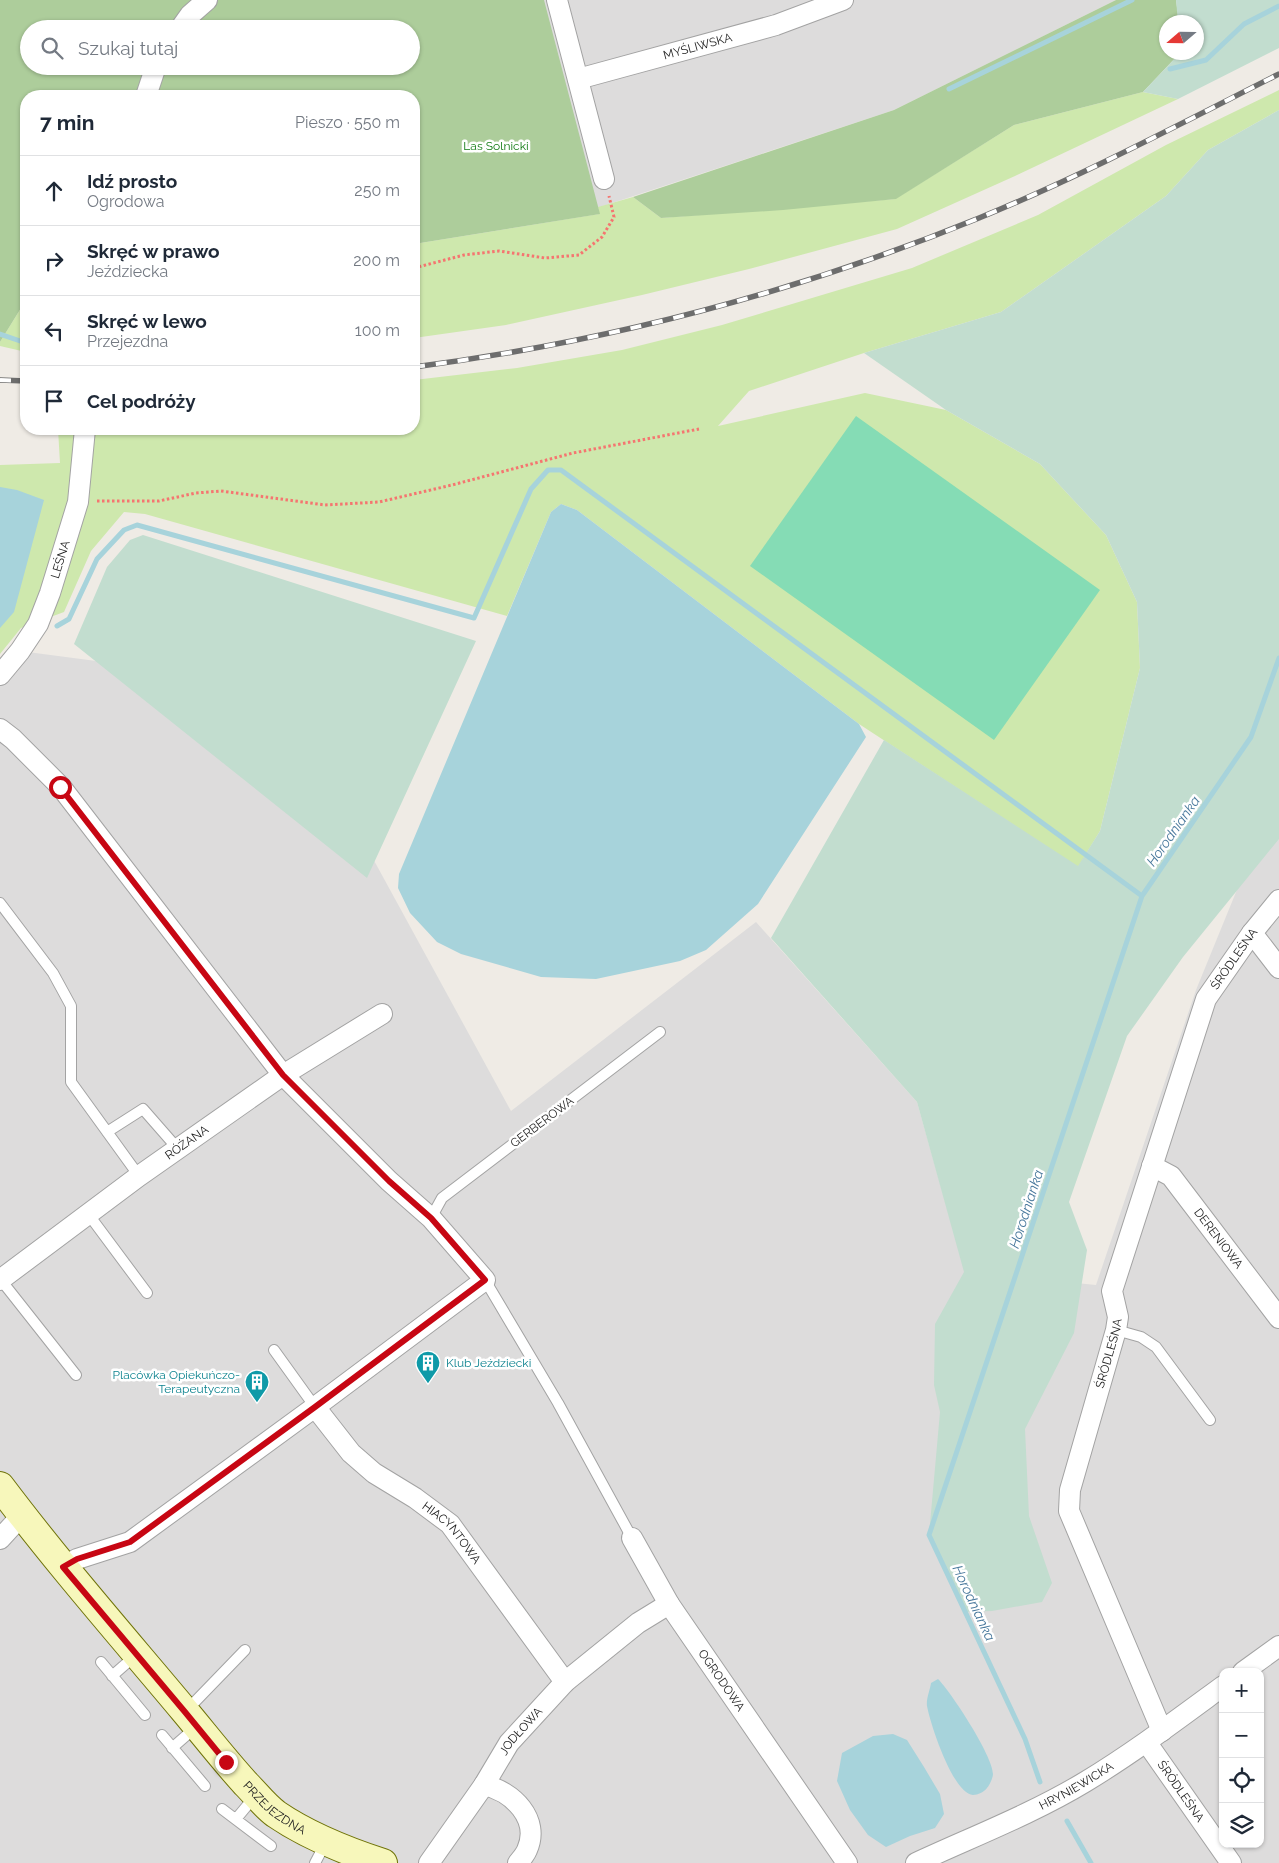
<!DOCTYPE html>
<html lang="pl">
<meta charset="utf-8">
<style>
body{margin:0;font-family:Raleway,sans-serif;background:#f2f2f3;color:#1f2937}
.controls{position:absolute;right:15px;bottom:15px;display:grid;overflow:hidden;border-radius:10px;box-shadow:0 1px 4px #0004}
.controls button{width:45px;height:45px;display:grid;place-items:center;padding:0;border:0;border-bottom:1px solid #e0e1e3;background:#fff;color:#1f2937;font:25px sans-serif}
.compass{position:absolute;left:1159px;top:15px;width:45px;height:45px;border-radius:50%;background:#fff;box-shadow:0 1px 4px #0004;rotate:250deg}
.stop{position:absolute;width:15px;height:15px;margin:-11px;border:4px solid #c70613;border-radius:50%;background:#fff}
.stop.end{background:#c70613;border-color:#fff;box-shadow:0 1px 5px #0008}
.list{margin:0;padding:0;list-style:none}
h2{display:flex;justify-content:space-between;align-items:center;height:65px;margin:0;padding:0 20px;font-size:21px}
h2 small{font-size:16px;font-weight:400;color:#747a83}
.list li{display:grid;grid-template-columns:32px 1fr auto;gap:15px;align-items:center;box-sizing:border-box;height:70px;padding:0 20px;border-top:1px solid #e0e1e3}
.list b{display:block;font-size:19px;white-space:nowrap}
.list p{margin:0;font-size:16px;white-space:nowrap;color:#747a83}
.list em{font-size:16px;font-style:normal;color:#747a83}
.icon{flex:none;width:28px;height:28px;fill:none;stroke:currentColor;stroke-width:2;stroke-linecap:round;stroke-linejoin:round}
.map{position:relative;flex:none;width:1279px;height:1863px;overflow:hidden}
.search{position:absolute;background:#fff;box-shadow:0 1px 4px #0004;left:20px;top:20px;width:400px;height:55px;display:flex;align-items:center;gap:12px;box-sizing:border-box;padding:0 18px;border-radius:28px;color:#747a83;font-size:19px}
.panel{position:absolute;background:#fff;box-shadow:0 1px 4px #0004;left:20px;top:90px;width:400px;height:345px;border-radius:20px}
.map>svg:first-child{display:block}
</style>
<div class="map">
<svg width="1279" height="1863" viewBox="0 0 1279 1863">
<rect width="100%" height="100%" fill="#efebe5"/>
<!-- residential -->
<path fill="#dddcdc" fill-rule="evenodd" d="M 543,0 L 1116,0 L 894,110 L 597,208 Z
M 20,651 L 278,685 L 511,1111 L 756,922 L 917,1102 L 965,1272 L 1096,1285 L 1196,990 L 1279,787 L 1279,1863 L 0,1863 L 0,681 ZM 1223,1672 L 1260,1672 L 1260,1844 L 1223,1844 Z"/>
<!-- grass -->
<path fill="#cee8ad" d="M 1279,90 L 1279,110 L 1208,150 L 1166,196 L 1001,312 L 864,353 L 749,391 L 718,426 L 865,393 L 946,410 L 1040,464 L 1106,535 L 1137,602 L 1140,668 L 1100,831 L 1078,867 L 859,724 L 577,510 L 561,504 L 551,512 L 507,616 L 145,514 L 124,512 L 91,551 L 64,612 L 21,628 L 0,654 L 0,465 L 60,463 L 58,429 L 414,429 L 414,380 L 517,368 L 622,350 L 722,325 L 912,268 L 1038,215 L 1166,145 Z
M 1143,92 L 1178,99 L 1015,176 L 897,229 L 749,269 L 642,295 L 506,325 L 414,338 L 414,244 L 599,214 L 598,207 L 633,197 L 661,218 L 895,199 L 1014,125 Z
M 26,300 L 26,352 L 0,346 L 0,342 Z"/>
<!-- forest -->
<path fill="#adcd9b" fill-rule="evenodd" d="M 0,0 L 544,0 L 600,214 L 414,244 L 414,96 L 26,96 L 26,300 L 0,342 ZM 29,29 L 411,29 L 411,66 L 29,66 Z
M 1116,0 L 1176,0 L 1179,22 L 1166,22 L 1166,52 L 1180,53 L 1143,92 L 1014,125 L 896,199 L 783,210 L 661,218 L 633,197 L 894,110 Z"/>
<!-- wetland -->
<path fill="#c2ddcf" d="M 1176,0 L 1279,0 L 1279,48 L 1178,99 L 1143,92 L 1180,53 L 1196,52 L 1196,22 L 1178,22 Z
M 1279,110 L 1279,839 L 1183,957 L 1127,1036 L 1069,1202 L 1087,1250 L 1074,1333 L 1025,1429 L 1029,1516 L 1052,1583 L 1042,1602 L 992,1611 L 965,1612 L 929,1535 L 940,1412 L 934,1385 L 935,1324 L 964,1272 L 917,1102 L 771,938 L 884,740 L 1078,866 L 1100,831 L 1140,668 L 1137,602 L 1106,535 L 1040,464 L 946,410 L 864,353 L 1001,312 L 1166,196 L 1208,150 Z
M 143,535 L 476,641 L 367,878 L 74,644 L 107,567 L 130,540 Z"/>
<!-- pitch -->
<path fill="#85dcb5" d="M 856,416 L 1100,590 L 994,740 L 750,566 Z"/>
<!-- water -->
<path fill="#a7d3db" d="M 0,487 L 17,490 L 44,500 L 14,612 L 0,628 Z
M 561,504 L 577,510 L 859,724 L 866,737 L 758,904 L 706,950 L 680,961 L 596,979 L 541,977 L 461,954 L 437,942 L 410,913 L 398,888 L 399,874 L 551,512 Z
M 938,1679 C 951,1692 993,1756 993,1774 C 993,1778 989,1786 987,1788 C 984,1792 978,1795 973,1795 C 953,1794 930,1723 927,1706 C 926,1699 930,1690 931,1683 Z
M 893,1734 L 907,1740 L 924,1767 L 940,1794 L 944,1814 L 935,1828 L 910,1836 L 886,1847 L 868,1835 L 850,1810 L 837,1781 L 842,1753 L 873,1736 Z"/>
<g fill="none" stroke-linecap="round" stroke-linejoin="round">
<!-- stream -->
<path stroke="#a7d3db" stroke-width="5" d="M 1170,69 L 1206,60 L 1244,24 L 1279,6
M 949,89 L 1132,0
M 0,334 L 26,343
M 57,626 L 69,619 L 97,559 L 124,530 L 137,525 L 474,618 L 531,489 L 548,470 L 561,470 L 1142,896
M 1040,1782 L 1025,1739 L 929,1535 L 1142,896 L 1251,737 L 1279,658
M 1067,1821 L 1091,1863"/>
<defs>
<path id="lane" d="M 0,903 L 53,973 L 71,1006 L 71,1082 L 139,1176
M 107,1132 L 143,1109 L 178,1149
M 89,1215 L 147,1293
M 431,1218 L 442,1198 L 660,1032
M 1,1280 L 76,1375
M 485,1280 L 558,1403 L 632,1538
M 1116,1330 L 1141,1337 L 1156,1347 L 1210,1420
M 274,1350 L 315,1407
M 101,1662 L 145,1715
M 112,1676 L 136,1655
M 186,1711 L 245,1650
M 162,1735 L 205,1786
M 172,1748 L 196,1727
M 222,1809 L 271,1846
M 236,1819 L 256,1795
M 315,1863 L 326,1842"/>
<g id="street">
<path d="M 557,0 L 604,179"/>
<path d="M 180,29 L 190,15 L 207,0"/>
<path id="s1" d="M 578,79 L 776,25 L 843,0"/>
<path d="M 146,96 L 156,66"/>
<path id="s2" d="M 0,675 L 20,651 L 38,624 L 50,593 L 78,502 L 85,429"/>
<path d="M 0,729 L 13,739 L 61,787 L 283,1075 L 389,1181 L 431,1218 L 485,1280 L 315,1407 L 130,1542 L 77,1559 L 63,1567"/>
<path d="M 1252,933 L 1279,968"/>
<path id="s3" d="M 1152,1166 L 1171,1176 L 1279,1318"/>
<path id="s4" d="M 0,1280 L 139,1176 L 283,1075 L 382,1014"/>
<path id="s5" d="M 315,1407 L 351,1453 L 374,1473 L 415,1498 L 450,1524 L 565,1682"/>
<path d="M 632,1538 L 669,1604"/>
<path d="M 0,1539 L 22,1515"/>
<path d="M 1243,1672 L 1279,1646"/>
<path id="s6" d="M 1162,1731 L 1069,1511 L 1070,1490 L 1116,1330 L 1118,1317 L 1112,1291 L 1206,999 L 1252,933 L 1279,900"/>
<path id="s7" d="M 1147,1743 L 1231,1863"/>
<path d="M 484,1785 C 512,1791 541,1819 527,1850 C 525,1855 521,1859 518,1863"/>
<path id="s8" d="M 429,1863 L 484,1785 L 509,1743 L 565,1682 L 638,1623 L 669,1604 L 847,1863"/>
<path id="s9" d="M 916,1863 C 972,1837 1032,1814 1085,1782 C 1133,1753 1178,1719 1223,1686"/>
</g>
<g id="secondary">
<path id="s10" d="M 0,1486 C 58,1563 121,1635 183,1709 C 204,1734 224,1760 246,1784 C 256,1794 265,1806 276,1814 C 308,1836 346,1851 383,1863"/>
</g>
</defs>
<!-- lane casing -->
<use href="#lane" stroke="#a3a3a3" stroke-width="12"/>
<!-- street casing -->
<use href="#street" stroke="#a3a3a3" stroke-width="22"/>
<!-- secondary casing -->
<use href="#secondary" stroke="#6f7308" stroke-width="30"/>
<!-- path -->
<path stroke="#f57570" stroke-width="3" stroke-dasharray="2.5 2.5" stroke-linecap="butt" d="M 414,268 L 464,255 L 499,251 L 545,258 L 579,255 L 602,237 L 614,217 L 609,196
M 97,501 L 159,501 L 196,493 L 221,491 L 325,505 L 379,502 L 452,485 L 573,453 L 699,429"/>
<!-- lane -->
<use href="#lane" stroke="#fff" stroke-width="10"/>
<!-- street -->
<use href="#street" stroke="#fff" stroke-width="20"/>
<!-- secondary -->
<use href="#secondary" stroke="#f7f7bb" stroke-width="28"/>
<defs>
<path id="rail" d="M 414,367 C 608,342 798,292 979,218 C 1082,176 1180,124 1279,74
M 0,380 L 26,381"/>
</defs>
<!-- rail casing -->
<use href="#rail" stroke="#6d6d6d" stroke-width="5.5"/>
<!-- rail -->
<use href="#rail" stroke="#fff" stroke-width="4" stroke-dasharray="11" stroke-linecap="butt"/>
</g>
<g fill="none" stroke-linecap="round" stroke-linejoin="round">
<!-- route -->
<path stroke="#c70613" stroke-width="6" d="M 60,787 L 283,1075 L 389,1181 L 431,1218 L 485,1280 L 315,1407 L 130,1542 L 77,1559 L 63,1567 L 185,1712 L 226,1762"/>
</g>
<!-- icons -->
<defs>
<symbol id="building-pin" viewBox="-11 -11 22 30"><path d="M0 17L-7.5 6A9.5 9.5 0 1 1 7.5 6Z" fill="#0f9aa8" stroke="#fff"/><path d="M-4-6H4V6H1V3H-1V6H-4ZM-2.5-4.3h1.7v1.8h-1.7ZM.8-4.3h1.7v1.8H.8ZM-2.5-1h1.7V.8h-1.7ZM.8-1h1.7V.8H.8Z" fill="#fff"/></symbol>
</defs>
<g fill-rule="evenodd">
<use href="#building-pin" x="414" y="1349" width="28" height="38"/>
<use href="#building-pin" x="243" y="1368" width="28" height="38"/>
</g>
<g text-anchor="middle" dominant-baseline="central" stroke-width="5" stroke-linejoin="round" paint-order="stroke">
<!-- street labels -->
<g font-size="12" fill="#1f1f1f" stroke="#fff">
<text stroke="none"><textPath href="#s1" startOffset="124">MYŚLIWSKA</textPath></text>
<text stroke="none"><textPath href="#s2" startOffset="132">LEŚNA</textPath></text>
<text stroke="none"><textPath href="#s6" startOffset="822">ŚRÓDLEŚNA</textPath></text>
<text transform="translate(542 1122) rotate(-37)">GERBEROWA</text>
<text stroke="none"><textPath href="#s4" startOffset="232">RÓŻANA</textPath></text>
<text stroke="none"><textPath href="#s3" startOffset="100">DERENIOWA</textPath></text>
<text stroke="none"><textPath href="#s6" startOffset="402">ŚRÓDLEŚNA</textPath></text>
<text stroke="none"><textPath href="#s5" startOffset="188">HIACYNTOWA</textPath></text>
<text stroke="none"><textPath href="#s8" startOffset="450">OGRODOWA</textPath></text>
<text stroke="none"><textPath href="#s8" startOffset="161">JODŁOWA</textPath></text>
<text stroke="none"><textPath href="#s9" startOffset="178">HRYNIEWICKA</textPath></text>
<text stroke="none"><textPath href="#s7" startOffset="59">ŚRÓDLEŚNA</textPath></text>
<text stroke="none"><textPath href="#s10" startOffset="424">PRZEJEZDNA</textPath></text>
</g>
<!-- park labels -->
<g font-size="12" fill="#0f7a11" stroke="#fff">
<text x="496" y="146">Las Solnicki</text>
</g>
<!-- culture labels -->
<g font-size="12" fill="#0d838f" stroke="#fff" text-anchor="start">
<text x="446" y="1363">Klub Jeździecki</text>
<text x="240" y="1375" text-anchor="end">Placówka Opiekuńczo-<tspan x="240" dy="14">Terapeutyczna</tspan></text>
</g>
<!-- water labels -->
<g font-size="14" font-style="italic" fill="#48789c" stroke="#fff">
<text transform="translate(1173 831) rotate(-55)">Horodnianka</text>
<text transform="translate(1026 1209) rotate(-72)">Horodnianka</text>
<text transform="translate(974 1603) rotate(65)">Horodnianka</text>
</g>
</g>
</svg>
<div class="controls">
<button>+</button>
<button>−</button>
<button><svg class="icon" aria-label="locate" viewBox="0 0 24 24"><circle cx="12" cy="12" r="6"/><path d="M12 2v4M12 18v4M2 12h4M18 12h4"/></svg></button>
<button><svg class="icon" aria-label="layers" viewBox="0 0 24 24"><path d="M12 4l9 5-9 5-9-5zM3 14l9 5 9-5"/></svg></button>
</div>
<svg class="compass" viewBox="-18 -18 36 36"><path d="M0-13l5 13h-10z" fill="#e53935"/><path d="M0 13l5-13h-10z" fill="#747a83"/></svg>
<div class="stop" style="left:60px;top:787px"></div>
<div class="stop end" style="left:226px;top:1762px"></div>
<div class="search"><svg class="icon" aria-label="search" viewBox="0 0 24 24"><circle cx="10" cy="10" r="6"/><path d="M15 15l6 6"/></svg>Szukaj tutaj</div>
<section class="panel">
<h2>7 min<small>Pieszo · 550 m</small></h2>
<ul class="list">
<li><svg class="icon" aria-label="ahead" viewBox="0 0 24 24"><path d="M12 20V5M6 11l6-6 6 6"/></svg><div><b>Idź prosto</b><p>Ogrodowa</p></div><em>250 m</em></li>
<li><svg class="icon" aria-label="right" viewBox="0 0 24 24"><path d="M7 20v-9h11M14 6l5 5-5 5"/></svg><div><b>Skręć w prawo</b><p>Jeździecka</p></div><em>200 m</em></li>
<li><svg class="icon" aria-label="left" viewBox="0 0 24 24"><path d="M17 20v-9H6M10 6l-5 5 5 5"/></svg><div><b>Skręć w lewo</b><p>Przejezdna</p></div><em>100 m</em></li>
<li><svg class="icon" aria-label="arrive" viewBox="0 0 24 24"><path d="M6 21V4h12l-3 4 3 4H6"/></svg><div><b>Cel podróży</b></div></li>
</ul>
</section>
</div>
